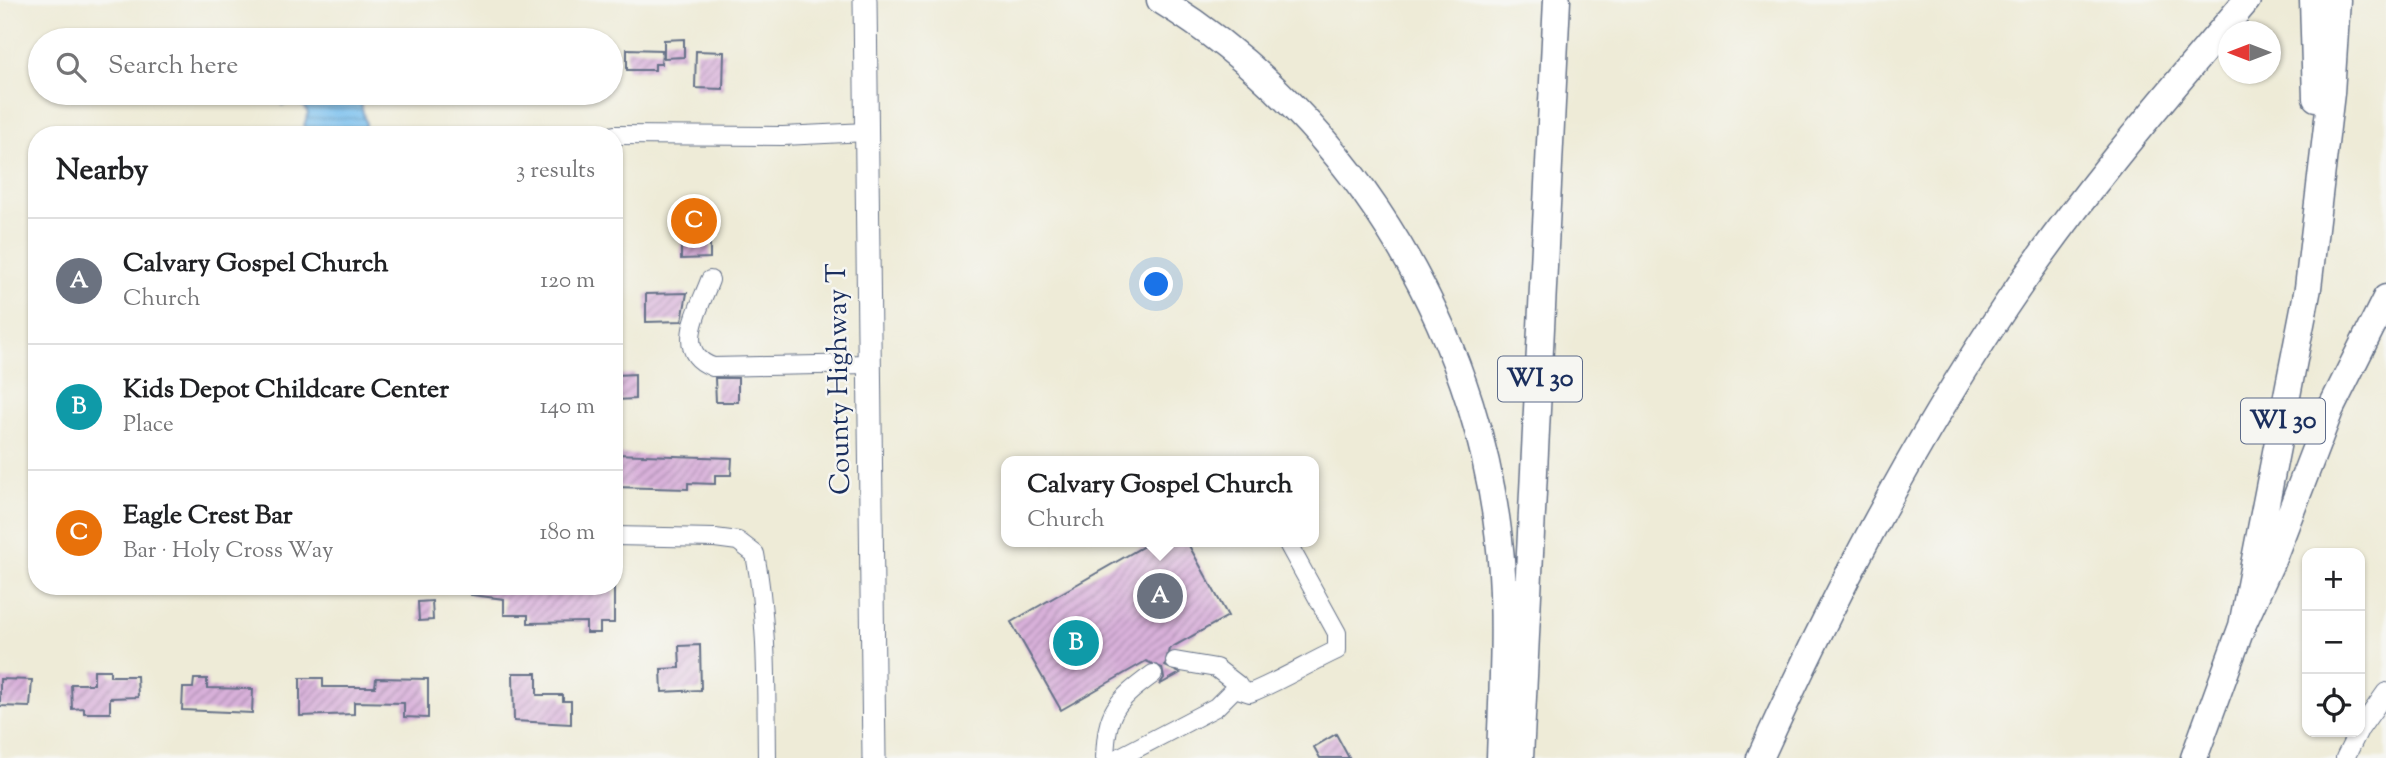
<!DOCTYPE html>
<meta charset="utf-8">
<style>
body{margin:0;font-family:"Sorts Mill Goudy",serif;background:#f6f6f6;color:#202124}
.controls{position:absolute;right:21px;bottom:21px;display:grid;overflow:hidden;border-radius:14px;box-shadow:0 2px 5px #0004}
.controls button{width:63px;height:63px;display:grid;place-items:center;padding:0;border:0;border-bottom:2px solid #e0e0e0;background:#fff;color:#202124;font:35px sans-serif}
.compass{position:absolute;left:2218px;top:21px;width:63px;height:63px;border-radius:50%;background:#fff;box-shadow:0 2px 5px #0004;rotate:270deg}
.you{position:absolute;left:1157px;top:285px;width:24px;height:24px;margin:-18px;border:5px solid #fff;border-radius:50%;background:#1a73e8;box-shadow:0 0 0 10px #1a73e833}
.badge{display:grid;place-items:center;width:46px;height:46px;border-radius:50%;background:#db2777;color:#fff;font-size:23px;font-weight:700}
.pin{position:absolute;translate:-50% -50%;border:4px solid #fff;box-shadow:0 2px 7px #0006}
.popup{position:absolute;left:1001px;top:456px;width:318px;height:91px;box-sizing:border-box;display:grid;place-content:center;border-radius:14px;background:#fff;filter:drop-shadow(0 2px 5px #0005);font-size:23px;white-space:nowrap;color:#757577}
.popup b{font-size:26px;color:#202124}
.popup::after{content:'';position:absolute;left:50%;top:100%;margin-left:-14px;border:14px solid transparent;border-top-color:#fff}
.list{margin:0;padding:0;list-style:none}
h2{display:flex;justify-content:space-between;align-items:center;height:91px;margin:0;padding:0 28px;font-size:30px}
h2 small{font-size:23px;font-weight:400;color:#757577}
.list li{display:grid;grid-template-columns:46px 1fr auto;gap:21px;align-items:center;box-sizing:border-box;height:126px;padding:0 28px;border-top:2px solid #e0e0e0}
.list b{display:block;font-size:26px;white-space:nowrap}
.list p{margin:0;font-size:23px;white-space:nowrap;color:#757577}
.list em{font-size:23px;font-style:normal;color:#757577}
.icon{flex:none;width:38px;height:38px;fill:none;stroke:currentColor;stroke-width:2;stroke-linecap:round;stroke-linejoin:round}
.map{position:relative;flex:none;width:2386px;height:758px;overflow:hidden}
.search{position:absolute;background:#fff;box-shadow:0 2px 5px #0004;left:28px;top:28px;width:595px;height:77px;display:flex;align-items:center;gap:18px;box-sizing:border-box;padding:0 24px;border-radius:38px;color:#757577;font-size:26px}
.panel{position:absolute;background:#fff;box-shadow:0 2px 5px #0004;left:28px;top:126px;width:595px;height:469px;border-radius:28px}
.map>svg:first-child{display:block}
</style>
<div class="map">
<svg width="2386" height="758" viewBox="0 0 2386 758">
<defs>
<pattern id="water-rules" width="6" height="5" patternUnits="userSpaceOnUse" patternTransform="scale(1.75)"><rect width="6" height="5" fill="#76beee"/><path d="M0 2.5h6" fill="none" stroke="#609bc4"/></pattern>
<pattern id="building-hatch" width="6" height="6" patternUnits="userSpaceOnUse" patternTransform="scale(1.75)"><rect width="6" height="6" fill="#d9b1da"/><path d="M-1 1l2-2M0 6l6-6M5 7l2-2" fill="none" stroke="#af90b4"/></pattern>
</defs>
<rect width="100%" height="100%" fill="#f6f6f2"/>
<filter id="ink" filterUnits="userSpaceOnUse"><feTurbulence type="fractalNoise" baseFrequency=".0143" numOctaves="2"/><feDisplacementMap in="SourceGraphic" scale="14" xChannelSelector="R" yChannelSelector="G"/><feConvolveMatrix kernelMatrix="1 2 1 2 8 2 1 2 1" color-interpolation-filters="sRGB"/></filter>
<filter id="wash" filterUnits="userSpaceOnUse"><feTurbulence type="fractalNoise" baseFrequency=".00686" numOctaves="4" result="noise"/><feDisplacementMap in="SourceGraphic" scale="28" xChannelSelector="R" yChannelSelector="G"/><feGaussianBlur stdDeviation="1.57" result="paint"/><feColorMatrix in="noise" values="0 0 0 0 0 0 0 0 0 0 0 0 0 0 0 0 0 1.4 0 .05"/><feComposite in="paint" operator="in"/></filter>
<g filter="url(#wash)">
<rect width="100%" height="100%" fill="#eeebd7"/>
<!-- water -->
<path fill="url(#water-rules)" stroke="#4876a6" stroke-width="2" d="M 280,93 L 358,93 L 366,124 L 360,135 L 314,135 L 304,126 L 308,113 L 304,106 L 293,102 L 282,105 Z"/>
<g id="blocks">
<!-- building -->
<path fill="url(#building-hatch)" d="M 684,39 L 684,57 L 664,58 L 664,40 Z
M 627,49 L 662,50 L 661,64 L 655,64 L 655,70 L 627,70 Z
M 696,51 L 724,52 L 723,89 L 695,88 Z
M 710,202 L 710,258 L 681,259 L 681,203 Z
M 687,293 L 682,321 L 646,322 L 646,294 Z
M 635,374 L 635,399 L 616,400 L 616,375 Z
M 715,378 L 738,378 L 738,402 L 716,402 Z
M 614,454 L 732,458 L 731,475 L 715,475 L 715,484 L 688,483 L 688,489 L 614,487 Z
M 1151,542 L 1187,542 L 1228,616 L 1169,649 L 1165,666 L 1180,673 L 1159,685 L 1164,678 L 1162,668 L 1146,661 L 1061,710 L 1011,622 Z
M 472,586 L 599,590 L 599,586 L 614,586 L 614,623 L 600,623 L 600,633 L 586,633 L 586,622 L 528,623 L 528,615 L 504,615 L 504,599 L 471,595 Z
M 432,601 L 433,620 L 419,621 L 418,602 Z
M 700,645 L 701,690 L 662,692 L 661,669 L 680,668 L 679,646 Z
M 94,670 L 110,670 L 110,676 L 137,676 L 138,697 L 110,698 L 110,713 L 84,713 L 84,708 L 72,709 L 71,684 L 94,684 Z
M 513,673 L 537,673 L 537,695 L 563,695 L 563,701 L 571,701 L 571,724 L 514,721 Z
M 300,678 L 323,678 L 323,687 L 375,687 L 376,678 L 428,679 L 428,718 L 404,717 L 404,703 L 354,702 L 354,714 L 300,716 Z
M 0,679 L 32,680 L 30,707 L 0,706 Z
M 194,679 L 207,679 L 207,688 L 253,689 L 252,713 L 182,710 L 183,688 L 193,688 Z
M 1336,734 L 1349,758 L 1320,758 L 1314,747 Z"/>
</g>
</g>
<g filter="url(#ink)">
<use href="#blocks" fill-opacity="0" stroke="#657188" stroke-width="2"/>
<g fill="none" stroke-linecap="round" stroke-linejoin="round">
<defs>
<path id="minor" d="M 614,135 L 783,136 L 867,132
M 710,280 C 699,310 672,352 713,367 L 869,364
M 614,536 L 715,538 L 738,541 L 755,554 C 768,621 766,690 767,758
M 1235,688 L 1250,693 C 1280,681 1307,664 1337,650 L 1337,633 L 1287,542
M 2360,729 L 2386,692
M 1105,758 C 1107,710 1115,702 1153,674
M 1118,758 L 1216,707 L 1238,685 L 1216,668 L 1175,661
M 2345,758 L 2358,732"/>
<path id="major" d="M 865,0 L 874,758"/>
<path id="highway" d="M 1160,0 C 1357,121 1487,343 1502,573 C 1506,635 1502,697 1500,758
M 2313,0 L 2316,98
M 2242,626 L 2308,288 L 2331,93 L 2337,0
M 1520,758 L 1557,0
M 1760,758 C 1831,602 1909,450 2005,307 C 2077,199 2163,99 2247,0
M 2194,758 L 2242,626 L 2273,558 L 2330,410 L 2386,298"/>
</defs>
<!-- minor casing -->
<use href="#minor" stroke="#657188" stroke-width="20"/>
<!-- major casing -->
<use href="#major" stroke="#657188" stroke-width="25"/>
<!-- highway casing -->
<use href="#highway" stroke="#657188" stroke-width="29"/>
<!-- minor -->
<use href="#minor" stroke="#fff" stroke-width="18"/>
<!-- major -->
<use href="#major" stroke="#fff" stroke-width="23"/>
<!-- highway -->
<use href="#highway" stroke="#fff" stroke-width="26"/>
</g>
</g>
<g text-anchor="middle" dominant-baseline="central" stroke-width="5" stroke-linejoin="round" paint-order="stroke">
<!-- shield labels -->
<g fill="#f6f6f2" stroke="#5d6b8a" stroke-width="2">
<rect x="1498" y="356.5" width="84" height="45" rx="5"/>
<rect x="2241" y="398.5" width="84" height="45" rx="5"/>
</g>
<g font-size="26" font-weight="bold" fill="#1b2f5e">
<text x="1540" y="379">WI 30</text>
<text x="2283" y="421">WI 30</text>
</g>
<!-- street labels -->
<g font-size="28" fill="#1b2f5e" stroke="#f6f6f2">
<text transform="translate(840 379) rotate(-91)">County Highway T</text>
</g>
</g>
</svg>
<div class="controls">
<button>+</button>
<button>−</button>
<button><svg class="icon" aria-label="locate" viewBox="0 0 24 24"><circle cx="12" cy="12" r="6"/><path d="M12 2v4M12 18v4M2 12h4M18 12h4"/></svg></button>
</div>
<svg class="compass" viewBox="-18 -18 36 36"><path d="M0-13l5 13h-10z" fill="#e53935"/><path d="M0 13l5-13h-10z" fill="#757577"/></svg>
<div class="you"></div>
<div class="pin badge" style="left:1160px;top:596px;background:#6b7280">A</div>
<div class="popup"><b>Calvary Gospel Church</b>Church</div>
<div class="pin badge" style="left:1076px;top:643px;background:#0f9aa8">B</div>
<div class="pin badge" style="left:694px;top:221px;background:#e8710a">C</div>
<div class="search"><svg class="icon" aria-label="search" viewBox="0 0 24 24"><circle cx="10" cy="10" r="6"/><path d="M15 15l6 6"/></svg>Search here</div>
<section class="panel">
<h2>Nearby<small>3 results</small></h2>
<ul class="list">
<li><span class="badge" style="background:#6b7280">A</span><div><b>Calvary Gospel Church</b><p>Church</p></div><em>120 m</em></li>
<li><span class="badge" style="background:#0f9aa8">B</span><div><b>Kids Depot Childcare Center</b><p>Place</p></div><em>140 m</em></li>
<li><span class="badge" style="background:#e8710a">C</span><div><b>Eagle Crest Bar</b><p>Bar · Holy Cross Way</p></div><em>180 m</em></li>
</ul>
</section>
</div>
